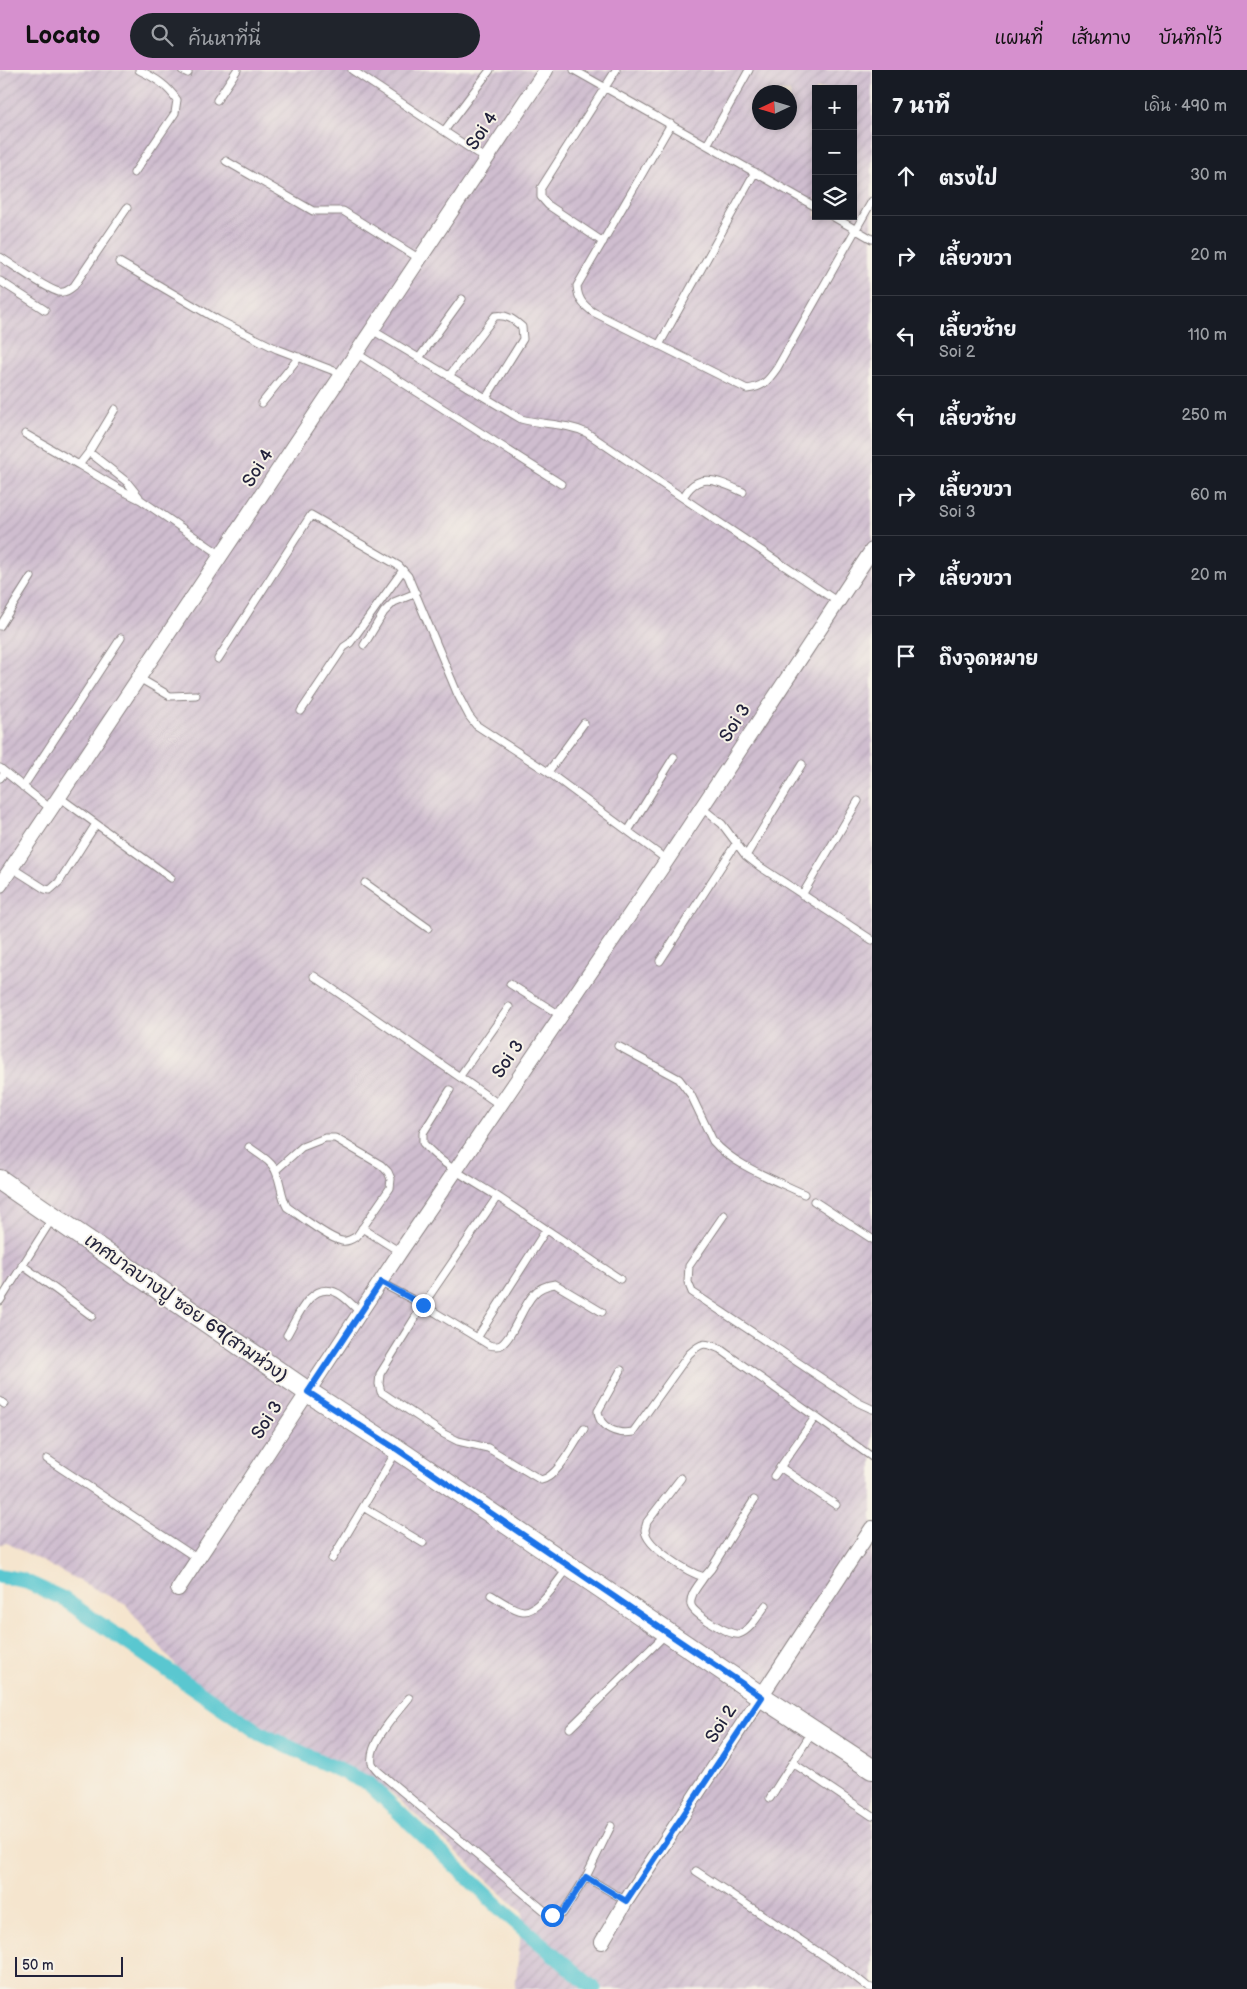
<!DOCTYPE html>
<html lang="th">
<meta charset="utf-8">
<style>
body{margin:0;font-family:"Balsamiq Sans","Playpen Sans Thai",sans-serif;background:#20242c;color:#f1f3f6}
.controls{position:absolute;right:15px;top:15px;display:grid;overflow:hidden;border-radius:0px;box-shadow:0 2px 8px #0003}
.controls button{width:45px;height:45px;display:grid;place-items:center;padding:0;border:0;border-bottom:1px solid #363941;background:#171b24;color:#f1f3f6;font:25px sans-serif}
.compass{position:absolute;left:752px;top:15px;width:45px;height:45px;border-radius:50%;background:#171b24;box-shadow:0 2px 8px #0003;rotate:266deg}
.scale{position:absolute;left:15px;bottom:12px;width:108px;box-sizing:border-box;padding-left:5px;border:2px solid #22223b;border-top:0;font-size:14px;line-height:18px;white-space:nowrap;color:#22223b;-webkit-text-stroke:4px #f7f3e8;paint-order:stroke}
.stop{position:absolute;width:15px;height:15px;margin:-11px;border:4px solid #1a73e8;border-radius:50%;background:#fff}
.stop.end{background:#1a73e8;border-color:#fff;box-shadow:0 1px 5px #0008}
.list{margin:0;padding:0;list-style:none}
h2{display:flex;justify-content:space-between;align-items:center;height:65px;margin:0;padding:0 20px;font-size:21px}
h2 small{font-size:16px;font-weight:400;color:#9ea1a6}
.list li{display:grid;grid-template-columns:32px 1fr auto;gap:15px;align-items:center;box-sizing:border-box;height:80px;padding:0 20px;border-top:1px solid #363941}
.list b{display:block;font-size:19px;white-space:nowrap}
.list p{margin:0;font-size:16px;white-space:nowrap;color:#9ea1a6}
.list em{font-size:16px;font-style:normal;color:#9ea1a6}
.icon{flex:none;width:28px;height:28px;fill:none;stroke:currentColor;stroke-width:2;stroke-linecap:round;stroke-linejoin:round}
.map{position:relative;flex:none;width:872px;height:1919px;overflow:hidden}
header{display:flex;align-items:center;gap:30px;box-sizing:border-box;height:70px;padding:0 25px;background:#d690ce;color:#111}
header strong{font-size:24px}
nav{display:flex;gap:28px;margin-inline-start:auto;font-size:18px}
.search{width:350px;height:45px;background:#20242c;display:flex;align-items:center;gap:12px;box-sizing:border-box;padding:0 18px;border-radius:28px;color:#9ea1a6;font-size:19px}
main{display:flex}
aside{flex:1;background:#171b24}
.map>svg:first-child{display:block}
</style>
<header>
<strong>Locato</strong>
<div class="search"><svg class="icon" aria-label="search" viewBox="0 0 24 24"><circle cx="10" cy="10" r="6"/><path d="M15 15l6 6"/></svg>ค้นหาที่นี่</div>
<nav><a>แผนที่</a><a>เส้นทาง</a><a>บันทึกไว้</a></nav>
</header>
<main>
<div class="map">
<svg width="872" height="1919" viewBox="0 0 872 1919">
<defs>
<pattern id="industrial-furrows" width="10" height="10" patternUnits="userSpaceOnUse" patternTransform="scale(1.25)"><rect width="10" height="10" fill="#cfbdcf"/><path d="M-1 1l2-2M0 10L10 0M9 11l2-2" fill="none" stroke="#b1a2b3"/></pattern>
</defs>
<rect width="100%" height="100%" fill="#f7f3e8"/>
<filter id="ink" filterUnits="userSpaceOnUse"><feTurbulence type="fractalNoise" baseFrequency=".02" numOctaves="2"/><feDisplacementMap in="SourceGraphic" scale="10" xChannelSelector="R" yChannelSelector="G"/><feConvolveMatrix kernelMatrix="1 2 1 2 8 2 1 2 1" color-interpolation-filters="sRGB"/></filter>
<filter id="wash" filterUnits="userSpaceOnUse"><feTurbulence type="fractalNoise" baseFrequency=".0096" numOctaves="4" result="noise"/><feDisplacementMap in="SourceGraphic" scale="20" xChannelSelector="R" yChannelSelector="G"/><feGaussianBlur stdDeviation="1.12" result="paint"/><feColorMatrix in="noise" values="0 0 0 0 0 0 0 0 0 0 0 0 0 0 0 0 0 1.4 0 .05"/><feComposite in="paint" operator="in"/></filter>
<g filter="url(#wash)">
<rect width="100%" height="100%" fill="#f5e5ce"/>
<!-- industrial -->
<path fill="url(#industrial-furrows)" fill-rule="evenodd" d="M 0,0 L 872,0 L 872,1919 L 515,1919 L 523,1843 L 391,1722 L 199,1624 L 126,1535 L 7,1473 L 0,1474 ZM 816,19 L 853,19 L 853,146 L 816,146 ZM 760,22 L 790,22 L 790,52 L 760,52 Z"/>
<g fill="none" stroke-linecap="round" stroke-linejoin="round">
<!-- canal -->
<path stroke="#5ac7d0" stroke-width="15" d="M 0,1506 L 22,1510 L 62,1528 L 261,1664 L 369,1714 L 505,1843 L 594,1919"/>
</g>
</g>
<g filter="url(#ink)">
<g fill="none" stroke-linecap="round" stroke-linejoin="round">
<defs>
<path id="lane" d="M 182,0 L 188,3
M 352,0 L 486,89
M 574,0 L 816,137
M 217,30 L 237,0
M 671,54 L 577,216 C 578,229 582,234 593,242 L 747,319 C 763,317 768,311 777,298 L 872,131
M 444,61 L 490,0
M 707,75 L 749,0
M 226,91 L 313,141 L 343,141 L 420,189
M 134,103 L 175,43 L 177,30 C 167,15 155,8 139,0
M 832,146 L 872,169
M 603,172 L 548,135 L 541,127 L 541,118 L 616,0
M 0,187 C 13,195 46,219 59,222 C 65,223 69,220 74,216 L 127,138
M 119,192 L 218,250 L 277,279 L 342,304
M 0,211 L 45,240
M 372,260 L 521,349 C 543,355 566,353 587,363 L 683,428 C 698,399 720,412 743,422
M 659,275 L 755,102
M 356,283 L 561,414
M 419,288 L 462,229
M 449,306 L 495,246 C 507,244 514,250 522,257 L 523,269 L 486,328
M 262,333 L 299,287
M 25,364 L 79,395 L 89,382 L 115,339
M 89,382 L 127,412 L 139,427
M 79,395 L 121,420 L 141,430 L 221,485
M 683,428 L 838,532
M 0,556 L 31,507
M 364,575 L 384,542 L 394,532 L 416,523
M 218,589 L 311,445 L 399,496 L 408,506 L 458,625 L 469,646 L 476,655 L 548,702 L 667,790
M 139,608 L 170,626 L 196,625
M 301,641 L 344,577 L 350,573 L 403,500
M 0,698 L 51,739
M 548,702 L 584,653
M 0,708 L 5,702
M 23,717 L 121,568
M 59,727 L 171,808
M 702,738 L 722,754 L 746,786 L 759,796 L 872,870
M 628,761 L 674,687
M 746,786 L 802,694
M 12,798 L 45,819 L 50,820 L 59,812 L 96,754
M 365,813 L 428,858
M 802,825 L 858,731
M 660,891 L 737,772
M 314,906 L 500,1035
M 510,914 L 560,945
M 618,976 L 679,1009 L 691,1025 L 713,1071 C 733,1095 775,1110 804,1124
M 460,1006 L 509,937
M 450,1020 L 423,1063 L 423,1073 C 444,1097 472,1110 498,1127 C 539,1154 579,1182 620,1209
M 249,1077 C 258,1084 272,1091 276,1102 C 281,1113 281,1126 287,1137 C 299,1145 329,1169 342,1171 C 348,1172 352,1169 357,1166 L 390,1118 L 391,1109 L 388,1102 L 381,1095 L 335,1068 L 325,1068 L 302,1077 L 276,1100
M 497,1127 L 423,1235 L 380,1304 L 379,1314 L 381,1322 L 444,1364 L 458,1371 L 488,1378 L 541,1410 C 558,1407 574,1373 584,1359
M 814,1131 L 872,1169
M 724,1145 L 689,1196 L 688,1212 L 692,1222 L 859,1333 L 872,1339
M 362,1158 L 400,1182
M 22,1195 L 92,1246
M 381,1213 L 423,1235 L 489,1275 C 493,1276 497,1277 501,1275 C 514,1266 522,1236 534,1224 C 539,1218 548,1215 555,1214 L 602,1242
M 0,1231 L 52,1149
M 287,1265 C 297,1248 310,1212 335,1222 C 344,1225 353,1236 360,1242
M 477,1268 L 546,1160
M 621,1300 L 598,1341 C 599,1358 617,1365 633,1362 L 689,1284 C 702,1272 704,1272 720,1279 L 872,1387
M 0,1331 L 4,1334
M 47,1389 L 198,1489
M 780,1397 L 836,1435
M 774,1406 L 816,1346
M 681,1408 L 647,1452 C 647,1453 645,1458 645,1460 C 646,1477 689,1503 704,1507 L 711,1499 L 754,1430
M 363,1437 L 423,1473
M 332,1489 L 396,1382
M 704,1507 C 699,1515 689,1525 691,1535 C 693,1544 730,1566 739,1564 C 751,1560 759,1544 766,1535
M 491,1525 C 500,1530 513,1540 523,1541 C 538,1543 559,1509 568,1498
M 409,1628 C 397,1643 368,1673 372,1693 C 373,1696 377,1700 379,1702 L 546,1842 C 552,1845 557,1847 563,1843 L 586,1807 L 611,1756
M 570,1658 L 666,1564
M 793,1693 L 872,1746
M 770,1728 L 812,1662
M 696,1801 L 853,1905 L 868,1917 L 872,1918
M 586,1807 L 626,1831"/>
<path id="street" d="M 0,815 L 546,0
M 178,1519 L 400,1182 L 667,790 L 872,480
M 602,1872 L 626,1831 L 872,1458"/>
<path id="secondary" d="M 0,1110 L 308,1322 L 398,1380 L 762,1627 L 872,1699"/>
</defs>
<!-- lane casing -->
<use href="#lane" stroke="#8c8484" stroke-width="9"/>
<!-- street casing -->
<use href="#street" stroke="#8c8484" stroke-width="16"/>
<!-- secondary casing -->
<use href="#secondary" stroke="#8c8484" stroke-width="22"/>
<!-- lane -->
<use href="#lane" stroke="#fff" stroke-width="7"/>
<!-- street -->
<use href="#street" stroke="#fff" stroke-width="14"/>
<!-- secondary -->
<use href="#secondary" stroke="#fff" stroke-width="20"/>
</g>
</g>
<g fill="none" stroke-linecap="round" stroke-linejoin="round" filter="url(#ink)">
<!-- route -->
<path stroke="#1a73e8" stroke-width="6" d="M 423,1235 L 381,1212 L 308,1322 L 398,1380 L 762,1627 L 626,1831 L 586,1807 L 563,1842 L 559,1845 L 552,1845"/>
</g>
<g text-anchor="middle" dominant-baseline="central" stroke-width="4" stroke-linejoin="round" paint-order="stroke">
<!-- street labels -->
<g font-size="18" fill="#22223b" stroke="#f7f3e8">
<text transform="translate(482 61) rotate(-56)">Soi 4</text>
<text transform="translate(258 398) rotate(-57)">Soi 4</text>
<text transform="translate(735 653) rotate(-57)">Soi 3</text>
<text transform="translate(508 989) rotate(-56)">Soi 3</text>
<text transform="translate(186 1238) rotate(35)">เทศบาลบางปู ซอย 69(สามห่วง)</text>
<text transform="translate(267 1350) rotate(-57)">Soi 3</text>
<text transform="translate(721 1654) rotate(-57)">Soi 2</text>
</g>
</g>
</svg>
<div class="controls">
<button>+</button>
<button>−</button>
<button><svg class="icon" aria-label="layers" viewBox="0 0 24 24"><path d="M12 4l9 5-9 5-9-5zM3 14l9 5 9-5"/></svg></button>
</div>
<svg class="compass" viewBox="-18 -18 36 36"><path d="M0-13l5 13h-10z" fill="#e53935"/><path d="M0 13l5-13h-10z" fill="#9ea1a6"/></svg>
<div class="scale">50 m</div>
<div class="stop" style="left:552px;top:1845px"></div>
<div class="stop end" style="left:423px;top:1235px"></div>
</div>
<aside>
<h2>7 นาที<small>เดิน · 490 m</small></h2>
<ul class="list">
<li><svg class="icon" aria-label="ahead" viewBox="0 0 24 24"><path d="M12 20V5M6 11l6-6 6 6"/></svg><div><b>ตรงไป</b></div><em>30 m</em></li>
<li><svg class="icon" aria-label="right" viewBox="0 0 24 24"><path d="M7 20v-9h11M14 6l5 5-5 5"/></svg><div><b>เลี้ยวขวา</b></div><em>20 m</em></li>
<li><svg class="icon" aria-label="left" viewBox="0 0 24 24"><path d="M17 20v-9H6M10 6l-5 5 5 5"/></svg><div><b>เลี้ยวซ้าย</b><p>Soi 2</p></div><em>110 m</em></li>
<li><svg class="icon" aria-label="left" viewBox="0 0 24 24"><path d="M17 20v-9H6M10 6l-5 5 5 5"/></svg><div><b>เลี้ยวซ้าย</b></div><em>250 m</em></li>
<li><svg class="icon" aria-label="right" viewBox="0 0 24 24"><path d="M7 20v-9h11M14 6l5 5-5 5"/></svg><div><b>เลี้ยวขวา</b><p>Soi 3</p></div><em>60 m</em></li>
<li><svg class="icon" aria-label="right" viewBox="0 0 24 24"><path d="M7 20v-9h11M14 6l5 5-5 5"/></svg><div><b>เลี้ยวขวา</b></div><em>20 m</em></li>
<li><svg class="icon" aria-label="arrive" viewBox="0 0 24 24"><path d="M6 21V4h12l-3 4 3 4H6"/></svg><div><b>ถึงจุดหมาย</b></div></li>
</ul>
</aside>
</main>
